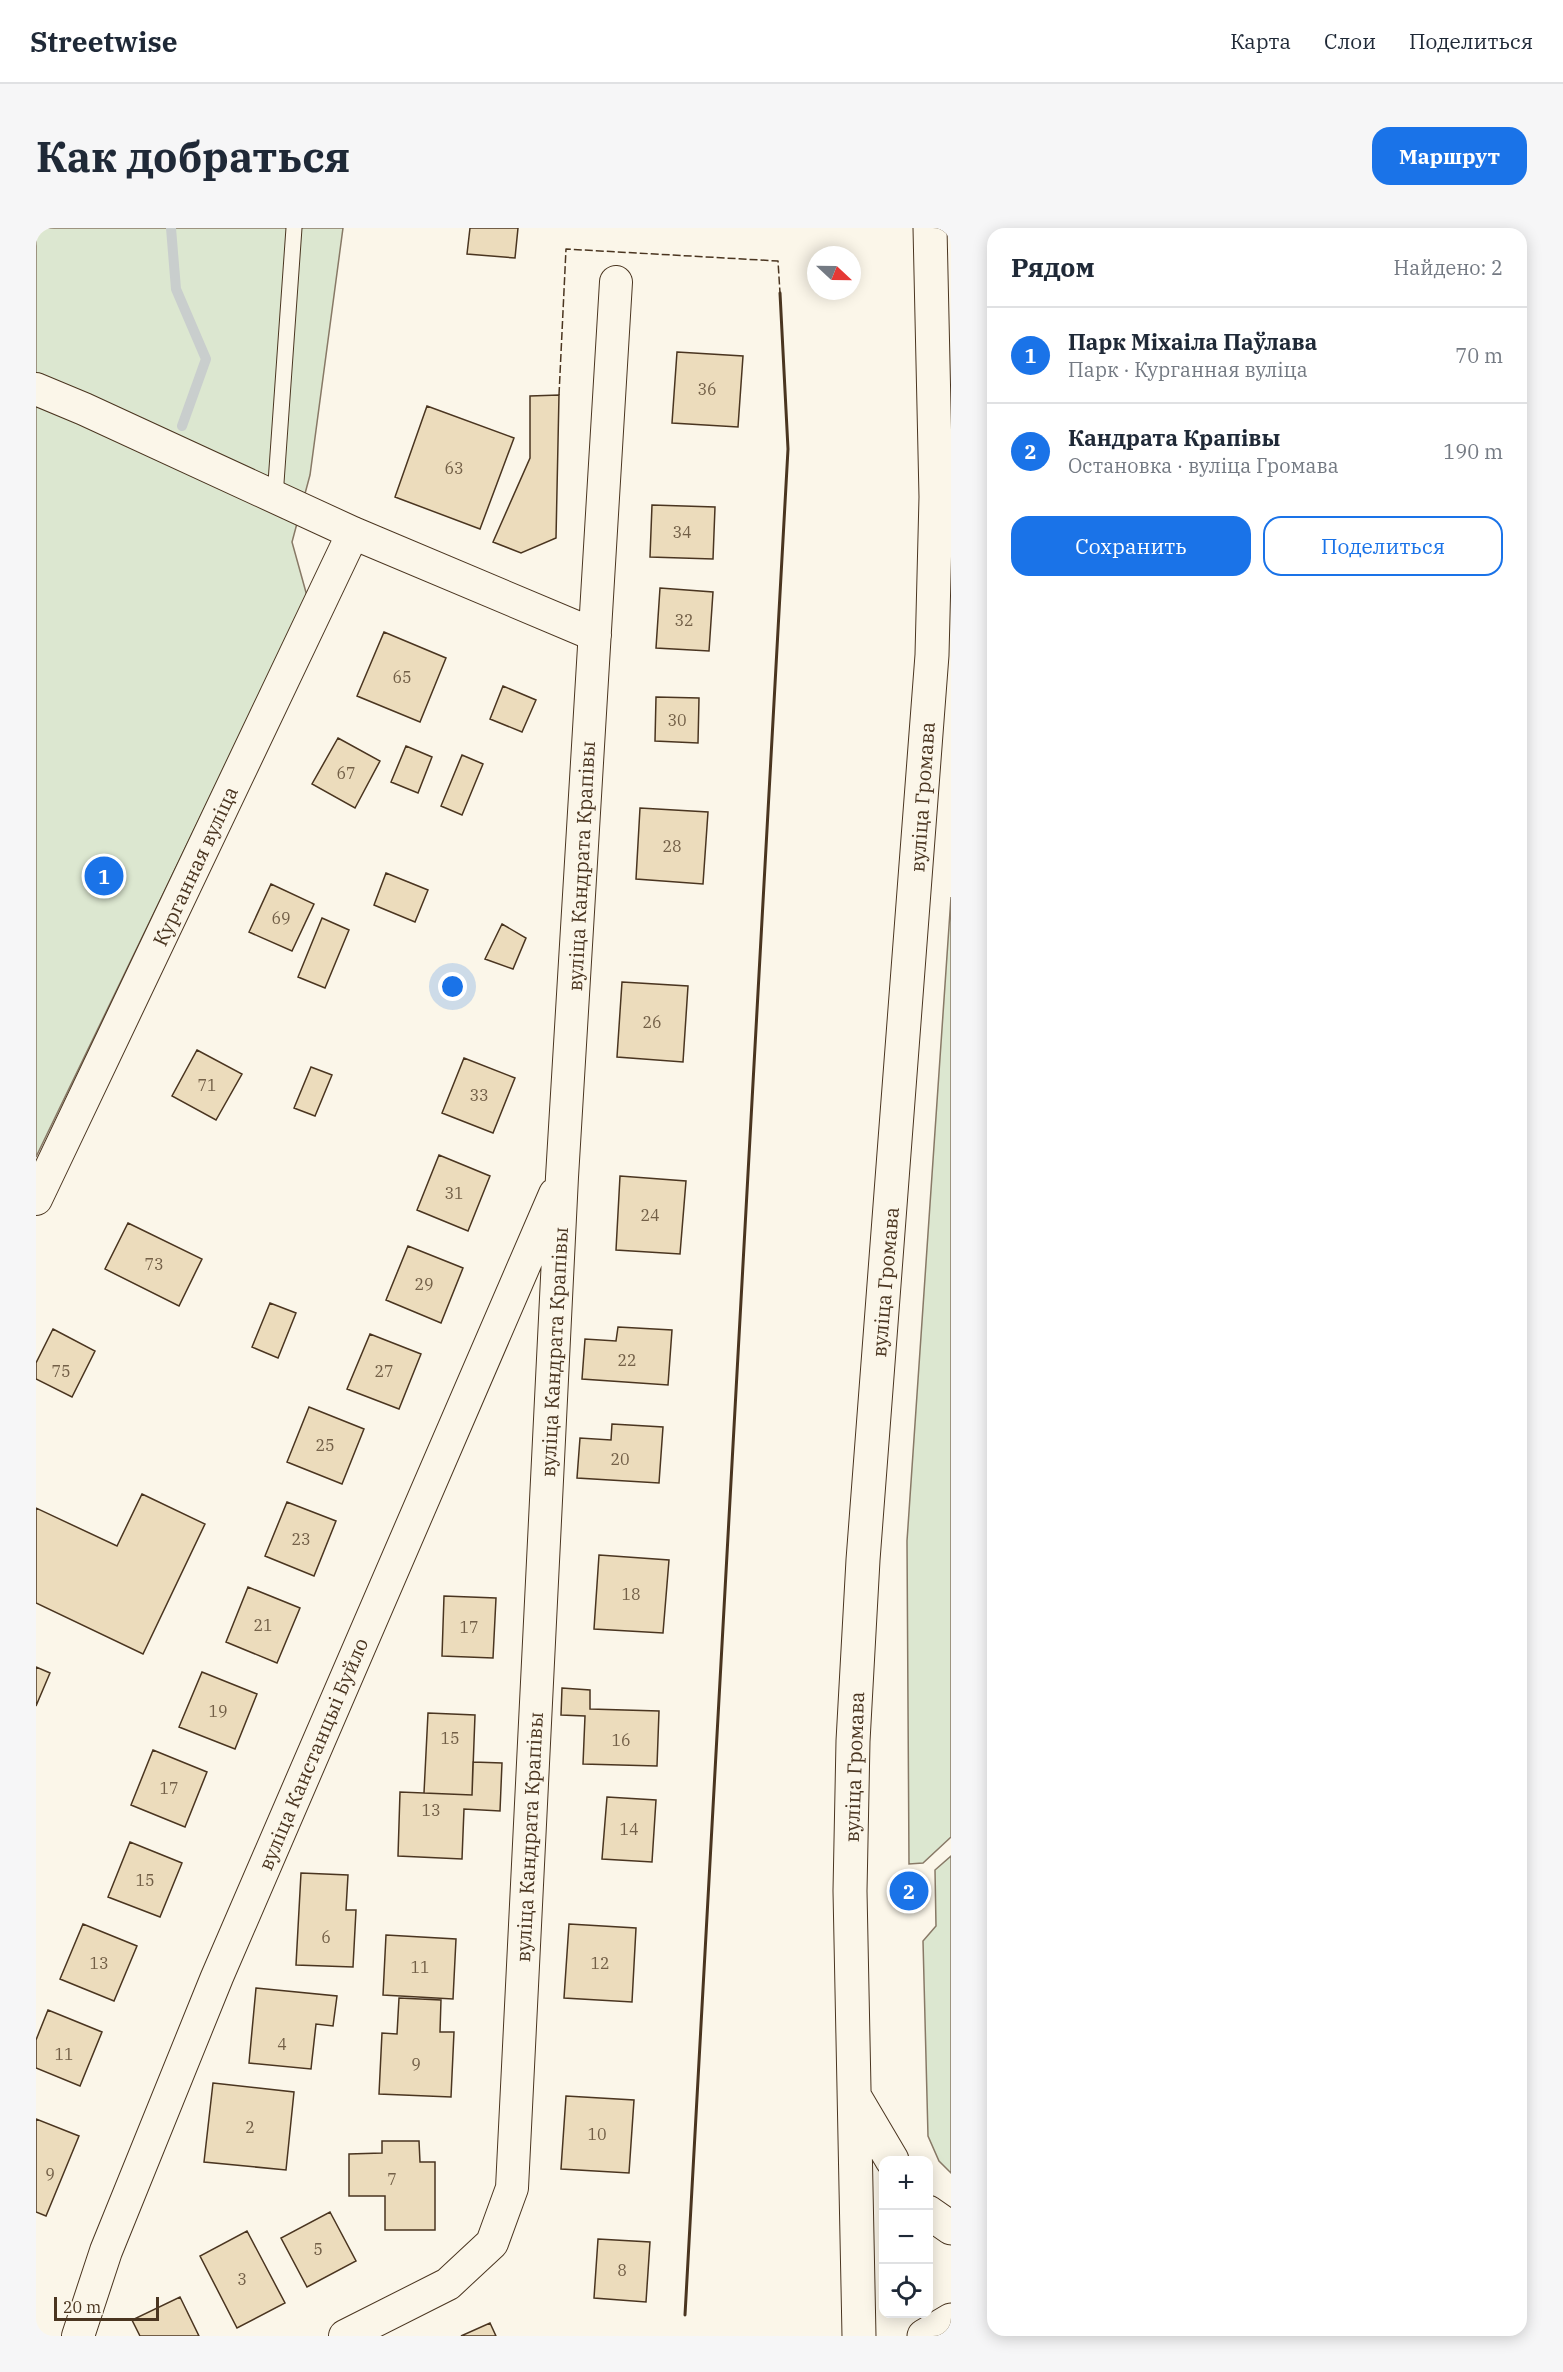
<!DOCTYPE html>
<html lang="ru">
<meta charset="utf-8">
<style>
body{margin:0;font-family:"IBM Plex Serif",serif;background:#f6f6f7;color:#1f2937}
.controls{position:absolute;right:18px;bottom:18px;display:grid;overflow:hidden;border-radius:12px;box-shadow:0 3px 15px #0003}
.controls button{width:54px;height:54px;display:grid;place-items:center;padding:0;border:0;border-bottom:2px solid #e0e1e3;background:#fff;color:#1f2937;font:30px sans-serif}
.compass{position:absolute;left:771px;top:18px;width:54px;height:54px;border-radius:50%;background:#fff;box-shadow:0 3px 15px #0003;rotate:112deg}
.scale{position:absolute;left:18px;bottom:15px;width:105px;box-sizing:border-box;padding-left:6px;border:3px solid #4a3520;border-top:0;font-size:16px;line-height:21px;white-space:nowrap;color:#4a3520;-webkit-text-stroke:4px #fbf6e9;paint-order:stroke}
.you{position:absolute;left:417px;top:759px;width:21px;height:21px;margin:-15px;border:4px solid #fff;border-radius:50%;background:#1a73e8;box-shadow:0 0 0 9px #1a73e833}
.badge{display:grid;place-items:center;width:39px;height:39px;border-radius:50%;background:#1a73e8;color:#fff;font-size:20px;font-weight:700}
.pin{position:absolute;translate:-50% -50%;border:3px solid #fff;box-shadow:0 2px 6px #0006}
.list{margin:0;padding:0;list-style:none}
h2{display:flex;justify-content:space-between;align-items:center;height:78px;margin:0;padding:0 24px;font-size:26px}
h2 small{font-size:20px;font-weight:400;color:#747a83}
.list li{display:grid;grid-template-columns:39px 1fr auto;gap:18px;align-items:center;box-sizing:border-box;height:96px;padding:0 24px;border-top:2px solid #e0e1e3}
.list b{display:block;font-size:22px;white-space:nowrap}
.list p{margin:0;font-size:20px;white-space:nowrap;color:#747a83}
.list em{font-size:20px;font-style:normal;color:#747a83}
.actions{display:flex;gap:12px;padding:18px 24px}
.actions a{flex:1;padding:14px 0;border:2px solid #1a73e8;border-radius:18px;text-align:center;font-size:21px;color:#1a73e8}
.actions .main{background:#1a73e8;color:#fff}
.icon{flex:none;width:33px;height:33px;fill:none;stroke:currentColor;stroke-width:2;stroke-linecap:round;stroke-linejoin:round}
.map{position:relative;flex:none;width:915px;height:2108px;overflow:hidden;border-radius:18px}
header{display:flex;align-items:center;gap:36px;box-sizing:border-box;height:84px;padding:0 30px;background:#fff;border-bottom:2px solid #e0e1e3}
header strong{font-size:28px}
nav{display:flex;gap:33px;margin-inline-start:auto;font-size:21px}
.intro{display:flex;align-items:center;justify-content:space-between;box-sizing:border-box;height:144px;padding:0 36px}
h1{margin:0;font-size:42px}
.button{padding:15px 27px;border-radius:18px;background:#1a73e8;color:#fff;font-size:21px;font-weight:700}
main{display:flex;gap:36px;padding:0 36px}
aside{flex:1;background:#fff;border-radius:18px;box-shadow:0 3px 15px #0003}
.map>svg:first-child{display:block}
</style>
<header>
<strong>Streetwise</strong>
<nav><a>Карта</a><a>Слои</a><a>Поделиться</a></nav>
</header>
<div class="intro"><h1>Как добраться</h1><a class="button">Маршрут</a></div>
<main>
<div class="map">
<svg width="915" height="2108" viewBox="0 0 915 2108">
<rect width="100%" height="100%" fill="#fbf6e9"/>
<!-- green -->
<path fill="#dce7d0" stroke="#887966" stroke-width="1.5" d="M 0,0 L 307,0 L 274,247 L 256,314 L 271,368 L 0,929 Z
M 915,669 L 915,1609 L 887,1635 L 873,1636 L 871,1313 Z
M 915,1628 L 915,1945 L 903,1933 L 892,1908 L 887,1713 L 900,1698 L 899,1642 Z"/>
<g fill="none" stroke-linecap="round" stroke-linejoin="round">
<!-- stream -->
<path stroke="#c9cecd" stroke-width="10" d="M 135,0 L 140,61 L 170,131 L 146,198"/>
</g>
<!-- building -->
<path fill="#ecdcbc" stroke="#4a3520" stroke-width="1.5" d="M 434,0 L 482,0 L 479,30 L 431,26 Z
M 641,124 L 707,128 L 702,199 L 636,195 Z
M 523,167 L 520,310 L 485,325 L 457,314 L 494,230 L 494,168 Z
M 391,178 L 478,210 L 444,301 L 359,269 Z
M 616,277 L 679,279 L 677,331 L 614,329 Z
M 624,360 L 677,364 L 673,423 L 620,420 Z
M 348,404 L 410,430 L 384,494 L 321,468 Z
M 467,458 L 500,472 L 486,504 L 454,491 Z
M 620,469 L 663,470 L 662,515 L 619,513 Z
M 302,510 L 344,533 L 319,580 L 276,556 Z
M 370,518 L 396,529 L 382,565 L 355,554 Z
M 426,527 L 447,536 L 426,587 L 405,578 Z
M 604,580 L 672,584 L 667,656 L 600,651 Z
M 350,645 L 392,662 L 379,694 L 338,677 Z
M 235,656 L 278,676 L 256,723 L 213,704 Z
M 286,690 L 313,702 L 289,760 L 262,749 Z
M 466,696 L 490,710 L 477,741 L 449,731 Z
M 586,754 L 652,758 L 647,834 L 581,829 Z
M 161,822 L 206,846 L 180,892 L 136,868 Z
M 428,830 L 479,850 L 457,905 L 406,885 Z
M 275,839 L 296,847 L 279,888 L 258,880 Z
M 403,927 L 454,948 L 432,1003 L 381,982 Z
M 584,948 L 650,953 L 644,1026 L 580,1022 Z
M 92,995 L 166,1031 L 143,1078 L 69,1041 Z
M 372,1018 L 427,1040 L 405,1095 L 350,1072 Z
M 234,1075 L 260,1085 L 242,1130 L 216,1119 Z
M 582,1099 L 636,1102 L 632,1157 L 546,1151 L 549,1111 L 580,1113 Z
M 17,1101 L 59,1123 L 36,1169 L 0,1151 L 0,1135 Z
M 334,1106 L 385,1126 L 363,1181 L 311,1161 Z
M 273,1179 L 328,1201 L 306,1256 L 251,1234 Z
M 576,1196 L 627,1199 L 623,1255 L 541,1250 L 544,1210 L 575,1212 Z
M 106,1266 L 169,1296 L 107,1426 L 0,1375 L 0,1280 L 81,1318 Z
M 251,1274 L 300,1293 L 278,1348 L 229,1328 Z
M 563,1327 L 633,1332 L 627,1405 L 558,1401 Z
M 212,1359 L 264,1380 L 241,1435 L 190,1414 Z
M 408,1368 L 460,1370 L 457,1430 L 406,1428 Z
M 0,1439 L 14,1445 L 0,1478 Z
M 166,1444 L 221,1466 L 199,1521 L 143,1499 Z
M 526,1460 L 554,1462 L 554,1481 L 623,1483 L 621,1538 L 547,1536 L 549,1488 L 525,1487 Z
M 392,1485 L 439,1487 L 436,1567 L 388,1565 Z
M 117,1522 L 171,1544 L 149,1599 L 95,1577 Z
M 437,1534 L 466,1535 L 464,1583 L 428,1581 L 426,1631 L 362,1628 L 364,1564 L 436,1567 Z
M 571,1569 L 620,1572 L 616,1634 L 566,1631 Z
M 94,1614 L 146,1635 L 124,1689 L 72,1669 Z
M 265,1645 L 312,1647 L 310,1682 L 320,1682 L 317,1739 L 260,1737 Z
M 47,1696 L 101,1718 L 78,1773 L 24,1751 Z
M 533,1696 L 600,1700 L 596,1774 L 528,1770 Z
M 350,1707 L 420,1711 L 417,1771 L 347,1767 Z
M 220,1760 L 301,1768 L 297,1798 L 280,1796 L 275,1841 L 213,1835 Z
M 363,1770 L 405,1772 L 404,1804 L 418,1804 L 415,1869 L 343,1866 L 346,1805 L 361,1806 Z
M 12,1782 L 66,1804 L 44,1858 L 0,1840 L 0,1812 Z
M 177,1855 L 258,1864 L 250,1942 L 168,1934 Z
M 530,1868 L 598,1872 L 593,1945 L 525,1941 Z
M 0,1891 L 43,1908 L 10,1988 L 0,1984 Z
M 346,1913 L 383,1913 L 384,1934 L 399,1934 L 399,2002 L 349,2002 L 349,1968 L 313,1968 L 313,1926 L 346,1925 Z
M 294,1984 L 320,2033 L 271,2059 L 245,2010 Z
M 211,2003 L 249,2075 L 201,2100 L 164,2028 Z
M 562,2011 L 614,2014 L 610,2074 L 558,2070 Z
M 144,2069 L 163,2108 L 104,2108 L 96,2092 Z
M 454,2095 L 460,2108 L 425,2108 Z"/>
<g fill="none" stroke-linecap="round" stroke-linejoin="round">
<defs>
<path id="lane" d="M 239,269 L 258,0"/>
<path id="street" d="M 0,161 L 48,181 L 317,305 L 559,407
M 0,971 L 317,305
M 42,2108 L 70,2023 L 181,1749 L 519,966
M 309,2108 L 412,2056 L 456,2015 L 476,1960 L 526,949 L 580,54"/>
<path id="secondary" d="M 820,1871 L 856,1932
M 892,1984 L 915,2000
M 823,2108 L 814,1663 L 817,1513 L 827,1332 L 896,427 L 900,269 L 894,0
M 888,2108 L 915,2092"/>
</defs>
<!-- lane casing -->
<use href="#lane" stroke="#4a3520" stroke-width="17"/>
<!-- street casing -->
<use href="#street" stroke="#4a3520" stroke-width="34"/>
<!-- secondary casing -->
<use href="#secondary" stroke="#4a3520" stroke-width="35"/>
<!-- lane -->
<use href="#lane" stroke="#fbf6e9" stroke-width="15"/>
<!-- street -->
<use href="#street" stroke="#fbf6e9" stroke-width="32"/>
<!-- secondary -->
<use href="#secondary" stroke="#fbf6e9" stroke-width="33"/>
<!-- fence -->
<path stroke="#4a3520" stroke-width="1.5" stroke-dasharray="8 3" stroke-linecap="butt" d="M 523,167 L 530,21 L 742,33 L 744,65"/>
<!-- wall -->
<path stroke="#4a3520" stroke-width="3" d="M 649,2087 L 752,221 L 744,65"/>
</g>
<g text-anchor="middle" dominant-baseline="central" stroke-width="4.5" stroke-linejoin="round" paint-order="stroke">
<!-- number labels -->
<g font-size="16" fill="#725f47">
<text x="671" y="161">36</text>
<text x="418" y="240">63</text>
<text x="646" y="304">34</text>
<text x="648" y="392">32</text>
<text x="366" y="449">65</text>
<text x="641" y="492">30</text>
<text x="310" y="545">67</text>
<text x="636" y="618">28</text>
<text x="245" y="690">69</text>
<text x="616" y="794">26</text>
<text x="171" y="857">71</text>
<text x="443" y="867">33</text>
<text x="418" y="965">31</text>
<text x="614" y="987">24</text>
<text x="118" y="1036">73</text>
<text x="388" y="1056">29</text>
<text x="591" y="1132">22</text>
<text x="25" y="1143">75</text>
<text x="348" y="1143">27</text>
<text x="289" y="1217">25</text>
<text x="584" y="1231">20</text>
<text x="265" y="1311">23</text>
<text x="595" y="1366">18</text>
<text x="227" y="1397">21</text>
<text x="433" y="1399">17</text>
<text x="182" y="1483">19</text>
<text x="414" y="1510">15</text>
<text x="585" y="1512">16</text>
<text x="133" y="1560">17</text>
<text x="395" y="1582">13</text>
<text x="593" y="1601">14</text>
<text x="109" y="1652">15</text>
<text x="290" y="1709">6</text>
<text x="63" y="1735">13</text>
<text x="564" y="1735">12</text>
<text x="384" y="1739">11</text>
<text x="246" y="1816">4</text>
<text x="28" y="1826">11</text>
<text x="380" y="1836">9</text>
<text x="214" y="1899">2</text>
<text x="561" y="1906">10</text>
<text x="14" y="1946">9</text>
<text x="356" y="1951">7</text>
<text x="282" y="2021">5</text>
<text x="586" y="2042">8</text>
<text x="206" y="2051">3</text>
</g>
<!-- street labels -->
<g font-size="20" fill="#4a3520" stroke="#fbf6e9">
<text transform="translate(886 569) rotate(-86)">вуліца Громава</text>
<text transform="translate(159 638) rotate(-65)">Курганная вуліца</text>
<text transform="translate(545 638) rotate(-87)">вуліца Кандрата Крапівы</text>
<text transform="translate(849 1054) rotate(-85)">вуліца Громава</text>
<text transform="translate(518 1124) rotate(-87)">вуліца Кандрата Крапівы</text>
<text transform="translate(277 1526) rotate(-67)">вуліца Канстанцыі Буйло</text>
<text transform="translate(818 1539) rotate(-88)">вуліца Громава</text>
<text transform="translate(493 1609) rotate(-87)">вуліца Кандрата Крапівы</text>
</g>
</g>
</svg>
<div class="controls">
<button>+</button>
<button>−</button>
<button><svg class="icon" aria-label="locate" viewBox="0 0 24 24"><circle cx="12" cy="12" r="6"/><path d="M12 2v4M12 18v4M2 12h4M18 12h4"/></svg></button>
</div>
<svg class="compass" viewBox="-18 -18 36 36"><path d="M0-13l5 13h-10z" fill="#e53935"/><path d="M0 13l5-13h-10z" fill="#747a83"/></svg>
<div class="scale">20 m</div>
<div class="you"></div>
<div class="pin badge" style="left:68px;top:648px">1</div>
<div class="pin badge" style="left:873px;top:1663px">2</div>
</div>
<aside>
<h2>Рядом<small>Найдено: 2</small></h2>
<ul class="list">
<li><span class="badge">1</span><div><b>Парк Міхаіла Паўлава</b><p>Парк · Курганная вуліца</p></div><em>70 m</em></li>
<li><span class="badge">2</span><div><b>Кандрата Крапівы</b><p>Остановка · вуліца Громава</p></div><em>190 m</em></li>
</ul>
<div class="actions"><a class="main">Сохранить</a><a>Поделиться</a></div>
</aside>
</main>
